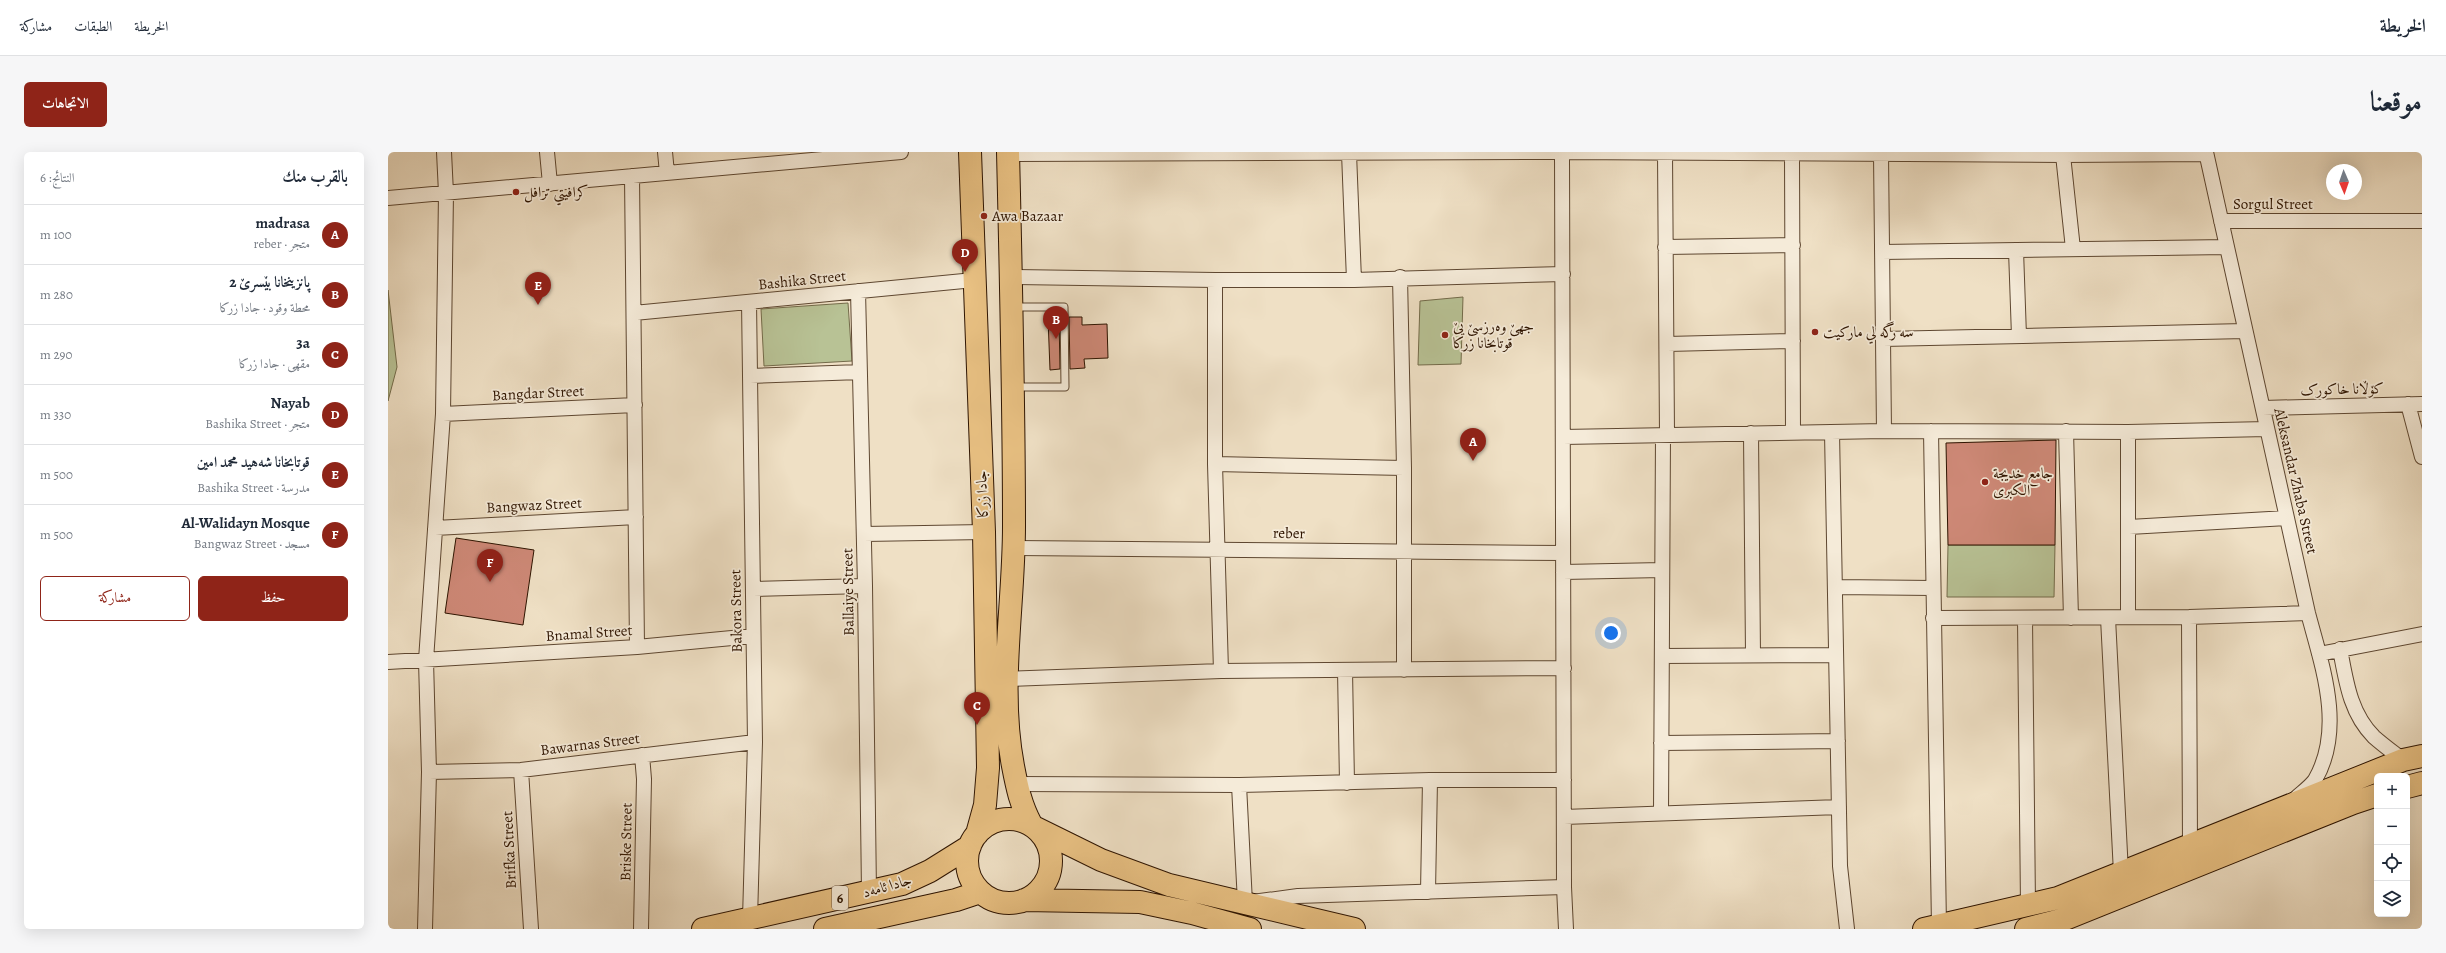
<!DOCTYPE html>
<html lang="ar">
<meta charset="utf-8">
<style>
body{margin:0;font-family:Alegreya,Amiri,serif;background:#f6f6f7;color:#1f2937;direction:rtl}
.controls{position:absolute;right:12px;bottom:12px;display:grid;overflow:hidden;border-radius:6px;box-shadow:0 4px 16px #0002}
.controls button{width:36px;height:36px;display:grid;place-items:center;padding:0;border:0;border-bottom:1px solid #e0e1e3;background:#fff;color:#1f2937;font:20px sans-serif}
.compass{position:absolute;left:1938px;top:12px;width:36px;height:36px;border-radius:50%;background:#fff;box-shadow:0 4px 16px #0002;rotate:178deg}
.you{position:absolute;left:1223px;top:481px;width:14px;height:14px;margin:-10px;border:3px solid #fff;border-radius:50%;background:#1a73e8;box-shadow:0 0 0 6px #1a73e833}
.badge{display:grid;place-items:center;width:26px;height:26px;border-radius:50%;background:#8f2418;color:#fff;font-size:13px;font-weight:700}
.pin{position:absolute;translate:-50% -33px;filter:drop-shadow(0 1px 2px #0008)}
.pin::after{content:'';position:absolute;top:21px;width:14px;height:12px;background:inherit;clip-path:polygon(0 0,100% 0,50% 100%)}
.list{margin:0;padding:0;list-style:none}
h2{display:flex;justify-content:space-between;align-items:center;height:52px;margin:0;padding:0 16px;font-size:17px}
h2 small{font-size:13px;font-weight:400;color:#747a83}
.list li{display:grid;grid-template-columns:26px 1fr auto;gap:12px;align-items:center;box-sizing:border-box;height:60px;padding:0 16px;border-top:1px solid #e0e1e3}
.list b{display:block;font-size:15px;white-space:nowrap}
.list p{margin:0;font-size:13px;white-space:nowrap;color:#747a83}
.list em{font-size:13px;font-style:normal;color:#747a83}
.actions{display:flex;gap:8px;padding:12px 16px}
.actions a{flex:1;padding:9px 0;border:1px solid #8f2418;border-radius:6px;text-align:center;font-size:14px;color:#8f2418}
.actions .main{background:#8f2418;color:#fff}
.icon{flex:none;width:22px;height:22px;fill:none;stroke:currentColor;stroke-width:2;stroke-linecap:round;stroke-linejoin:round}
.map{position:relative;flex:none;width:2034px;height:777px;overflow:hidden;direction:ltr;border-radius:6px}
header{display:flex;align-items:center;gap:24px;box-sizing:border-box;height:56px;padding:0 20px;background:#fff;border-bottom:1px solid #e0e1e3}
header strong{font-size:19px}
nav{display:flex;gap:22px;margin-inline-start:auto;font-size:14px}
.intro{display:flex;align-items:center;justify-content:space-between;box-sizing:border-box;height:96px;padding:0 24px}
h1{margin:0;font-size:28px}
.button{padding:10px 18px;border-radius:6px;background:#8f2418;color:#fff;font-size:14px;font-weight:700}
main{display:flex;gap:24px;padding:0 24px}
aside{flex:1;background:#fff;border-radius:6px;box-shadow:0 4px 16px #0002}
.map>svg:first-child{display:block}
</style>
<header>
<strong>الخريطة</strong>
<nav><a>الخريطة</a><a>الطبقات</a><a>مشاركة</a></nav>
</header>
<div class="intro"><h1>موقعنا</h1><a class="button">الاتجاهات</a></div>
<main>
<div class="map">
<svg width="2034" height="777" viewBox="0 0 2034 777">
<rect width="100%" height="100%" fill="#efe0c5"/>
<filter id="stains"><feTurbulence type="fractalNoise" baseFrequency=".005" numOctaves="4"/><feColorMatrix values="0 0 0 0 .2 0 0 0 0 .09 0 0 0 0 .02 0 0 0 .5 -.17"/></filter>
<radialGradient id="worn" r=".72"><stop offset=".6" stop-color="#630" stop-opacity="0"/><stop offset="1" stop-color="#630" stop-opacity=".3"/></radialGradient>
<!-- green -->
<path fill="#b8c295" stroke="#736b4a" d="M 0,138 L 9,215 L 0,249 Z
M 1075,145 L 1073,212 L 1030,213 L 1032,149 Z
M 460,151 L 464,209 L 376,214 L 373,157 Z
M 1560,393 L 1667,393 L 1666,445 L 1559,445 Z"/>
<!-- building -->
<path fill="#cd8876" stroke="#2e1400" d="M 681,165 L 694,165 L 694,173 L 719,172 L 720,206 L 696,207 L 697,216 L 682,217 Z
M 660,166 L 671,166 L 672,217 L 662,218 Z
M 1668,288 L 1667,393 L 1560,393 L 1558,291 Z
M 68,386 L 146,398 L 135,473 L 57,461 Z"/>
<g fill="none" stroke-linecap="round" stroke-linejoin="round">
<defs>
<path id="lane" d="M 626,155 L 676,155 L 677,235 L 627,235"/>
<path id="street" d="M 159,0 L 162,32
M 277,0 L 279,21
M 1174,0 L 1176,735 L 1178,777
M 1175,0 L 1675,3 L 1818,2
M 1818,0 L 1920,461 C 1934,514 1957,576 1927,628 C 1922,635 1913,641 1907,647
M 961,1 L 966,128
M 1277,1 L 1279,283
M 620,2 L 1170,0
M 1404,2 L 1405,281
M 1493,2 L 1496,279
M 1675,3 L 1685,97
M 244,24 L 249,495
M 0,46 L 513,0
M 1833,69 L 2034,69
M 1277,95 L 1405,93
M 1628,98 L 1631,184
M 1494,100 L 1839,95
M 623,125 L 827,128 L 966,128 L 1175,122
M 1012,125 L 1016,316 L 1016,518
M 827,128 L 827,312 L 833,519
M 470,139 L 477,434 L 481,740
M 361,150 L 367,590 L 362,767
M 246,161 L 586,128
M 1495,187 L 1857,179
M 1279,192 L 1405,189
M 362,224 L 472,220
M 2020,252 L 2034,305
M 1875,256 L 2034,252
M 55,262 L 247,253
M 1543,279 L 1551,774
M 1678,279 L 1683,466
M 1444,280 L 1452,714 L 1459,777
M 1363,281 L 1365,503
M 1175,285 L 1496,279 L 1740,280 L 1879,277
M 827,312 L 1016,316
M 1741,375 L 1899,366
M 47,376 L 248,365
M 476,382 L 596,380
M 626,396 L 1175,401
M 1175,420 L 1274,418
M 1447,435 L 1545,436
M 365,437 L 477,434
M 1740,465 L 1740,280
M 1801,465 L 1802,693
M 1545,466 L 1801,465 L 1920,461
M 1720,466 L 1733,721
M 1637,467 L 1640,754
M 1952,497 C 1958,529 1962,561 1986,585 C 1995,593 2006,601 2015,608
M 1931,502 L 2034,482
M 1274,504 L 1448,503
M 0,510 L 249,495 L 365,484
M 957,518 L 959,631
M 618,527 L 833,519 L 1176,516
M 1273,591 L 1450,589
M 133,618 L 143,777
M 41,620 L 133,618 L 367,590
M 628,632 L 851,633 L 1042,628 L 1176,628
M 851,633 L 857,751 L 910,744 L 1176,735
M 1273,661 L 1275,283
M 1176,665 L 1451,655
M 1040,740 L 1042,628
M 37,777 L 41,620 L 38,508 L 55,262 L 58,41 L 56,0
M 253,777 L 256,627 L 254,603"/>
<path id="primary" d="M 582,0 L 596,380 L 600,616 L 597,653 L 589,682
M 620,0 C 623,125 626,249 626,374 C 626,454 610,535 625,614 C 629,635 633,654 643,672
M 2019,635 L 2034,631
M579 709a42 42 0 1 1 84 0a42 42 0 1 1-84 0Z
M 648,676 L 713,708 L 781,733 L 966,777
M 636,748 L 752,750 L 804,761 L 862,777
M 315,777 L 514,732 L 542,719 L 582,694
M 437,777 L 568,748 L 592,740
M 1536,777 L 1670,746 L 2015,608 L 2034,604
M 1638,777 L 1677,767 L 1965,651 L 1989,643"/>
</defs>
<!-- lane casing -->
<use href="#lane" stroke="#5e4731" stroke-width="9"/>
<!-- street casing -->
<use href="#street" stroke="#5e4731" stroke-width="16"/>
<!-- primary casing -->
<use href="#primary" stroke="#2e1400" stroke-width="24"/>
<!-- lane -->
<use href="#lane" stroke="#f5ebd9" stroke-width="7"/>
<!-- street -->
<use href="#street" stroke="#f5ebd9" stroke-width="14"/>
<!-- primary -->
<use href="#primary" stroke="#e8c082" stroke-width="22"/>
</g>
<!-- markers -->
<g fill="#8f2418" stroke="#f5ebd9" stroke-width="1.5">
<circle cx="128" cy="40" r="4"/>
<circle cx="596" cy="64" r="4"/>
<circle cx="1427" cy="180" r="4"/>
<circle cx="1057" cy="183" r="4"/>
<circle cx="1597" cy="330" r="4"/>
</g>
<g text-anchor="middle" dominant-baseline="central" stroke-width="3.5" stroke-linejoin="round" paint-order="stroke">
<!-- shield labels -->
<rect fill="#f5ebd9" stroke="#6a5441" stroke-width="1" x="444" y="734" width="16" height="24" rx="3"/>
<g font-size="14" font-weight="bold" fill="#2e1400">
<text x="452" y="746">6</text>
</g>
<!-- poi labels -->
<g font-size="15" fill="#2e1400" stroke="#f5ebd9" text-anchor="start">
<text x="136" y="40">كرافيتي ترافل</text>
<text x="604" y="64">Awa Bazaar</text>
<text x="1065" y="174">جھێ وەرزسێ یێ<tspan x="1065" dy="17">قوتابخانا زرکا</tspan></text>
<text x="1435" y="180">سه رگه لي ماركيت</text>
<text x="1605" y="321">جامع خدیجة<tspan x="1605" dy="17">الکبری</tspan></text>
</g>
<!-- street labels -->
<g font-size="15" fill="#2e1400" stroke="#f5ebd9">
<text x="1885" y="52">Sorgul Street</text>
<text transform="translate(414 128) rotate(-6)">Bashika Street</text>
<text transform="translate(1954 237) rotate(-1)">کۆڵانا خاکورک</text>
<text transform="translate(150 241) rotate(-3)">Bangdar Street</text>
<text transform="translate(1908 329) rotate(77)">Aleksandar Zhaba Street</text>
<text transform="translate(594 342) rotate(-92)">جادا زرکا</text>
<text transform="translate(146 353) rotate(-3)">Bangwaz Street</text>
<text transform="translate(901 381) rotate(1)">reber</text>
<text transform="translate(460 440) rotate(-91)">Ballaiye Street</text>
<text transform="translate(348 459) rotate(-91)">Bakora Street</text>
<text transform="translate(201 481) rotate(-4)">Bnamal Street</text>
<text transform="translate(202 592) rotate(-7)">Bawarnas Street</text>
<text transform="translate(238 690) rotate(-89)">Briske Street</text>
<text transform="translate(121 698) rotate(-93)">Brifka Street</text>
<text transform="translate(499 734) rotate(-16)">جادا ئامەد</text>
</g>
</g>
<rect width="100%" height="100%" filter="url(#stains)"/>
<rect width="100%" height="100%" fill="url(#worn)"/>
</svg>
<div class="controls">
<button>+</button>
<button>−</button>
<button><svg class="icon" aria-label="locate" viewBox="0 0 24 24"><circle cx="12" cy="12" r="6"/><path d="M12 2v4M12 18v4M2 12h4M18 12h4"/></svg></button>
<button><svg class="icon" aria-label="layers" viewBox="0 0 24 24"><path d="M12 4l9 5-9 5-9-5zM3 14l9 5 9-5"/></svg></button>
</div>
<svg class="compass" viewBox="-18 -18 36 36"><path d="M0-13l5 13h-10z" fill="#e53935"/><path d="M0 13l5-13h-10z" fill="#747a83"/></svg>
<div class="you"></div>
<div class="pin badge" style="left:1085px;top:309px">A</div>
<div class="pin badge" style="left:668px;top:187px">B</div>
<div class="pin badge" style="left:589px;top:573px">C</div>
<div class="pin badge" style="left:577px;top:120px">D</div>
<div class="pin badge" style="left:150px;top:153px">E</div>
<div class="pin badge" style="left:102px;top:430px">F</div>
</div>
<aside>
<h2>بالقرب منك<small>النتائج: 6</small></h2>
<ul class="list">
<li><span class="badge">A</span><div><b>madrasa</b><p>متجر · reber</p></div><em>100 m</em></li>
<li><span class="badge">B</span><div><b>پانزینخانا بێسرێ 2</b><p>محطة وقود · جادا زرکا</p></div><em>280 m</em></li>
<li><span class="badge">C</span><div><b>3a</b><p>مقهى · جادا زرکا</p></div><em>290 m</em></li>
<li><span class="badge">D</span><div><b>Nayab</b><p>متجر · Bashika Street</p></div><em>330 m</em></li>
<li><span class="badge">E</span><div><b>قوتابخانا شەهید محمد امین</b><p>مدرسة · Bashika Street</p></div><em>500 m</em></li>
<li><span class="badge">F</span><div><b>Al-Walidayn Mosque</b><p>مسجد · Bangwaz Street</p></div><em>500 m</em></li>
</ul>
<div class="actions"><a class="main">حفظ</a><a>مشاركة</a></div>
</aside>
</main>
